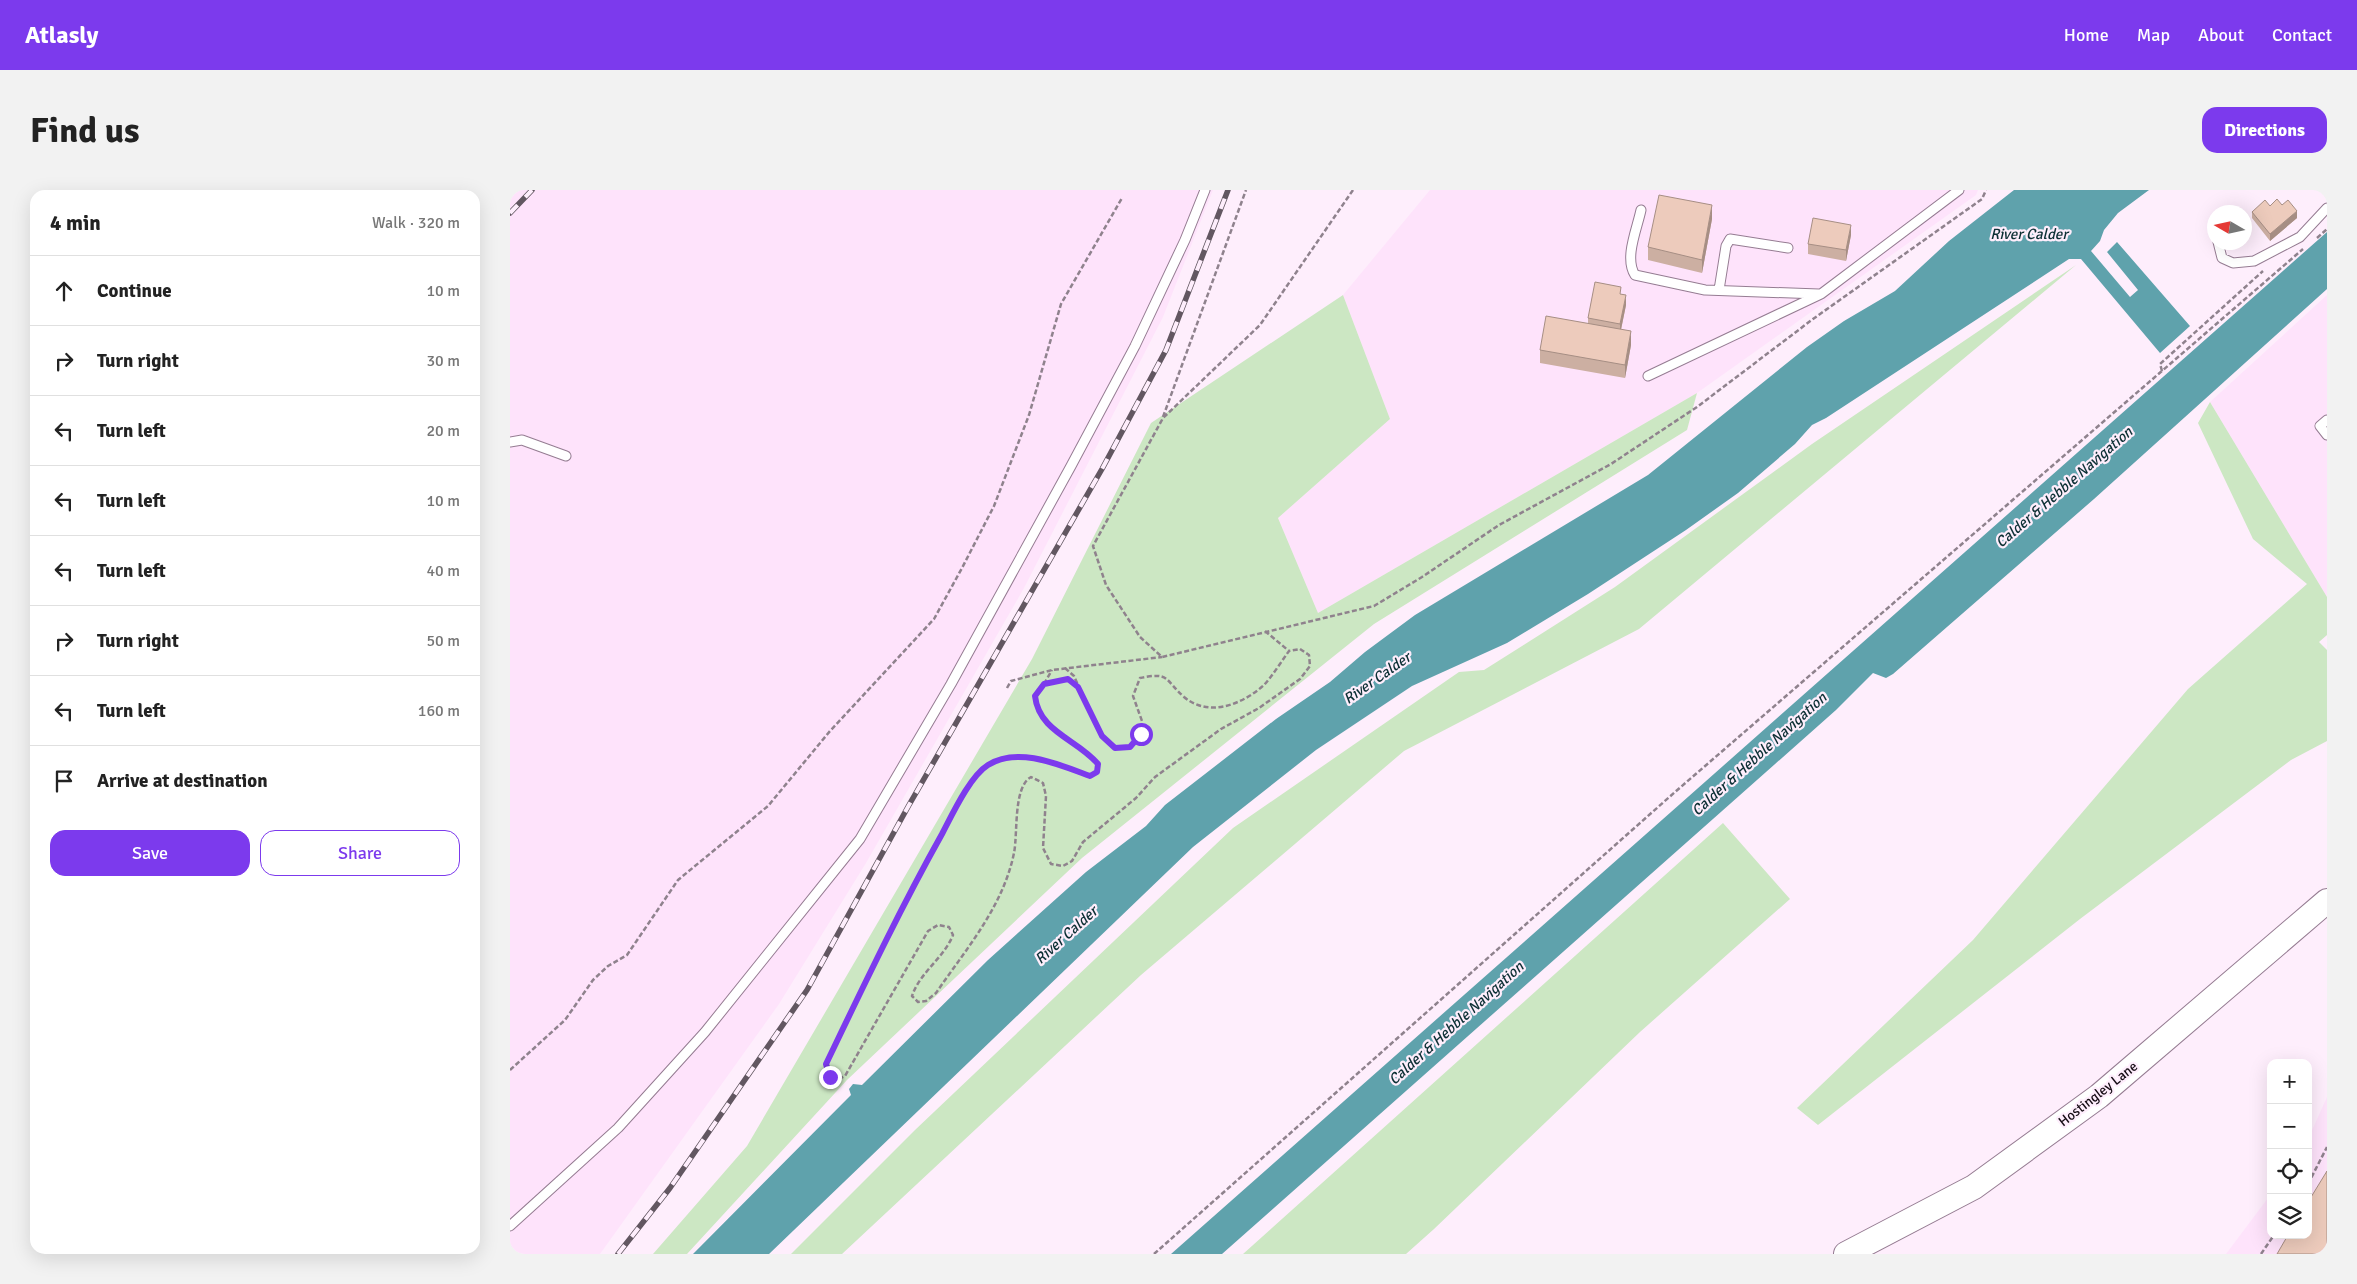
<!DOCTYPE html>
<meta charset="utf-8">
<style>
body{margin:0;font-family:Signika,sans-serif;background:#f2f2f2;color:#222}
.controls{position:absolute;right:15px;bottom:15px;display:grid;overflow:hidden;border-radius:10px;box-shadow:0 5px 20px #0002}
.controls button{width:45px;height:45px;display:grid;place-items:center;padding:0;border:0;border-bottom:1px solid #e0e0e0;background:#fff;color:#222;font:25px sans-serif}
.compass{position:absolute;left:1697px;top:15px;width:45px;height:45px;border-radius:50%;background:#fff;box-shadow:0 5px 20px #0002;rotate:279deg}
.stop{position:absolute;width:15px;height:15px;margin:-11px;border:4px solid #7c3aed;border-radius:50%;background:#fff}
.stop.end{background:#7c3aed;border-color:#fff;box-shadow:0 1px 5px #0008}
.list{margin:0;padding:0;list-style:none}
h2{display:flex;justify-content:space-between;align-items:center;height:65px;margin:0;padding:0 20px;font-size:21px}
h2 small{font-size:16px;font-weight:400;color:#767676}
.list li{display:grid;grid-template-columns:32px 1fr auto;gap:15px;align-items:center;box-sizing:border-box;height:70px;padding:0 20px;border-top:1px solid #e0e0e0}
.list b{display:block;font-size:19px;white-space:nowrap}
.list em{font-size:16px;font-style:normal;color:#767676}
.actions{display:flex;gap:10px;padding:15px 20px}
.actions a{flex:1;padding:11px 0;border:1px solid #7c3aed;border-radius:15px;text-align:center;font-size:18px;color:#7c3aed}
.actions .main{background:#7c3aed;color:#fff}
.icon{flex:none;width:28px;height:28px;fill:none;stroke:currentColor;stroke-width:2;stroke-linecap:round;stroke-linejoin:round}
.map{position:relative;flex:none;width:1817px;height:1064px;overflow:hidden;border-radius:15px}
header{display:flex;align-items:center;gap:30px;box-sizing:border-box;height:70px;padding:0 25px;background:#7c3aed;color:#fff}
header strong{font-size:24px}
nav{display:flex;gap:28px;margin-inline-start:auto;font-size:18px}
.intro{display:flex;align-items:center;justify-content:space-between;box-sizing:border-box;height:120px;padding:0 30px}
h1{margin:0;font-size:35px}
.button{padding:12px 22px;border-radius:15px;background:#7c3aed;color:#fff;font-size:18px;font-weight:700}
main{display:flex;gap:30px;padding:0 30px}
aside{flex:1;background:#fff;border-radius:15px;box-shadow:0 5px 20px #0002}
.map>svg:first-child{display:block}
</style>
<header>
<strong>Atlasly</strong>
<nav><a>Home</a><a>Map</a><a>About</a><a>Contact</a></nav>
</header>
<div class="intro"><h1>Find us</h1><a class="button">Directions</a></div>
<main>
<aside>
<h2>4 min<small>Walk · 320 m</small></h2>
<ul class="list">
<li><svg class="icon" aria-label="ahead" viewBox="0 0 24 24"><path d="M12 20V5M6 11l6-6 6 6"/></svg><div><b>Continue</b></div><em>10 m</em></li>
<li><svg class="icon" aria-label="right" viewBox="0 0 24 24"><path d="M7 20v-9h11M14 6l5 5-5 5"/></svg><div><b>Turn right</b></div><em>30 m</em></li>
<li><svg class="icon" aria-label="left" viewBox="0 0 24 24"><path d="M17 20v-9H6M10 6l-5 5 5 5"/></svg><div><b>Turn left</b></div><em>20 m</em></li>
<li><svg class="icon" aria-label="left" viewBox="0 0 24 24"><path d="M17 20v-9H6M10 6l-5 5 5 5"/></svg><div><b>Turn left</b></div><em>10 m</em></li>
<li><svg class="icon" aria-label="left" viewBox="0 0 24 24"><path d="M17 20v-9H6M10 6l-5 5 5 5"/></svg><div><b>Turn left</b></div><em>40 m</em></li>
<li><svg class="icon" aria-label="right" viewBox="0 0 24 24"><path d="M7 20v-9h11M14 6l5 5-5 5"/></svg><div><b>Turn right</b></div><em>50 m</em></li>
<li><svg class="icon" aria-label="left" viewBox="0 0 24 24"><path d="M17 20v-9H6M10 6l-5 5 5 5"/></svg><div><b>Turn left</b></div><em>160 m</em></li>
<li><svg class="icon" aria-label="arrive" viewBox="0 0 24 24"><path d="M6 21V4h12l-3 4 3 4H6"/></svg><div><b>Arrive at destination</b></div></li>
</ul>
<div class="actions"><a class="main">Save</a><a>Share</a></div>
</aside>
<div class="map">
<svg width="1817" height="1064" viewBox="0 0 1817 1064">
<rect width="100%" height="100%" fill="#feeefc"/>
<!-- built -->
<path fill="#fee3fb" d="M 7,0 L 703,0 L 653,127 L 514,398 L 356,673 L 269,814 L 90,1064 L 0,1064 L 0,7 Z
M 920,0 L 1468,0 L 1466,5 L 1187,203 L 808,423 L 768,328 L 880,229 L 833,105 Z
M 1817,105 L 1817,407 L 1700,212 Z
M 1817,907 L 1817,1064 L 1716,1064 L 1761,1004 L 1761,1045 L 1798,1045 L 1798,949 Z"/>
<!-- green -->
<path fill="#cce7c3" d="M 1566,75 L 1129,439 L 894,561 L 631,785 L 332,1064 L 281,1064 L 405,940 L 723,638 L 949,482 L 974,480 L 1105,397 L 1302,254 Z
M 833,105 L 880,229 L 768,328 L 808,423 L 1187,203 L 1177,240 L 864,434 L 572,668 L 337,890 L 177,1064 L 143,1064 L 237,956 L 522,469 L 641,233 Z
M 1700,212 L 1817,407 L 1817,445 L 1809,452 L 1817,460 L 1817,551 L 1781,570 L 1570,729 L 1308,935 L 1287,918 L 1463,750 L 1678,499 L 1797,394 L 1743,349 L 1688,233 Z
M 1213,633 L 1280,709 L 1130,842 L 924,1039 L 896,1064 L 733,1064 Z"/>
<!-- water -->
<path fill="#5fa2ac" d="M 1504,0 L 1639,0 L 1608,23 L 1594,40 L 1590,51 L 1581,61 L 1620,107 L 1628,100 L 1597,62 L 1607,52 L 1680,136 L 1650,163 L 1571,69 L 1559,69 L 1316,228 L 1302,235 L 1285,254 L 1228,303 L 1176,340 L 1078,404 L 997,453 L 902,496 L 806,560 L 683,657 L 259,1064 L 183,1064 L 341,905 L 339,899 L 343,894 L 352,895 L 478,770 L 576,682 L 636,636 L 655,615 L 766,529 L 820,492 L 855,462 L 905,425 L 1138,285 L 1297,157 L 1334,131 L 1385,101 L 1439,51 Z
M 1817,42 L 1817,99 L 1584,309 L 1383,484 L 1376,488 L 1363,483 L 1326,520 L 712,1064 L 661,1064 Z"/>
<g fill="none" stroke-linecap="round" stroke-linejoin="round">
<defs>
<path id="lane" d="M 1131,20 C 1127,39 1114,68 1125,85 L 1195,100 L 1309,104
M 1708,52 L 1712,68 L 1723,73 L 1744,71 L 1790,47 L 1817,18
M 1209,100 L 1216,56 L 1220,49 L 1278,58
M 1138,186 L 1311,104 L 1449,0
M 1817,230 L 1810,236 L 1817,245
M 0,252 L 12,250 L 56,266
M 0,1036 L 108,938 L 195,842 L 350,649 L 441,494 L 561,276 L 625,156 L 675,50 L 695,0"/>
<path id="secondary" d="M 1336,1064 L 1464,997 L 1589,906 L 1817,711"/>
</defs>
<!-- lane casing -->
<use href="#lane" stroke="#957c92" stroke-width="11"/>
<!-- secondary casing -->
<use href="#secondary" stroke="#957c92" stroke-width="26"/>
<!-- path -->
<path stroke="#8f828d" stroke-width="2.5" stroke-dasharray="5 2.5" stroke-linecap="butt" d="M 843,0 L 750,135 L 653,228 L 583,356 L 596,395 L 630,447 L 652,467 L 864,416 L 912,387 L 989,335 L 1101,274 L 1187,217 L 1303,129 L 1472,9 L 1476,0
M 1807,48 L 1817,39
M 1652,181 L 1650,174 L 1753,81
M 653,227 L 736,0
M 755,441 L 779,461
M 790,459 L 799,465 L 800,476 L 790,489 L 749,518 L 711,539 L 645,587 L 626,608 L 573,652 L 562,671 L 553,676 L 541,674 L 533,658 L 536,606 L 533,593 L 521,587 C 503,597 508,643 504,663 C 493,717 456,759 426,803 L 416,811 L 408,812 L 402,806 C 410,782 434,768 443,745 L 439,737 L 428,735 L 418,741 L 335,886 L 328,889 L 320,887 L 316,874 C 353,797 391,719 432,644 C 442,625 460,586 478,575 C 508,556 550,575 580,586 L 587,582 L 589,574 C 567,549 529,542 525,505 L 534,494 L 558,489 L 568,497 L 592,546 L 605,558 L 620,557 L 631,544 L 632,531 L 623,506 L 630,488 C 660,482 654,489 674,507 C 699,528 733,514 754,495 C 763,485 771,472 779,461 Z
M 555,478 L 564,486 L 568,495
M 534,494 L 542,480
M 497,498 L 501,491 L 542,480 L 652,467
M 0,880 L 55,830 L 83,790 L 98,776 L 117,765 L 168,690 L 258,616 L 320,541 L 424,429 L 452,378 L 484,316 L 519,225 L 551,114 L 612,8
M 1798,994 L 1817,957
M 644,1064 L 1165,602 L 1793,59
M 1751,1064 L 1764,1045"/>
<!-- lane -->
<use href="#lane" stroke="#fff" stroke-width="9"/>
<!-- secondary -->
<use href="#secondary" stroke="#fff" stroke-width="24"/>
<defs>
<path id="rail" d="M 0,23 L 22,0
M 108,1064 L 160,998 L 297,800 L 399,615 L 592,279 L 656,160 L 718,0"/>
</defs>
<!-- rail casing -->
<use href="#rail" stroke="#625761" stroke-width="5.5"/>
<!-- rail -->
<use href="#rail" stroke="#feeefc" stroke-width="4" stroke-dasharray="11" stroke-linecap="butt"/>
</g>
<!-- wall -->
<path fill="#ccafa2" d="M 1772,15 L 1787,28 L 1760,51 L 1742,28 L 1742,22 L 1760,16 Z
M 1202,29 L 1192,83 L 1138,70 L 1138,57 Z
M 1341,45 L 1336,71 L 1298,64 L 1298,54 Z
M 1111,104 L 1116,115 L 1111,140 L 1121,155 L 1115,188 L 1030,173 L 1030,160 L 1078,134 L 1078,128 Z"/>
<!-- shaded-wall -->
<path fill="#a68e84" d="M 1202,15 L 1202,29 L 1192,83 L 1192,70 Z
M 1787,21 L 1787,28 L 1760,51 L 1760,44 Z
M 1341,35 L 1341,45 L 1336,71 L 1336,60 Z
M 1116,105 L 1116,115 L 1110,144 L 1110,134 Z
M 1121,141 L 1121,155 L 1115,188 L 1115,175 Z"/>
<!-- building -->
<path fill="#edcbbc" stroke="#a68e84" d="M 1149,5 L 1202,15 L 1192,70 L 1138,57 Z
M 1767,9 L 1772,15 L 1778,10 L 1787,21 L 1760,44 L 1742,22 L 1755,10 L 1760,16 Z
M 1303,28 L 1341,35 L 1336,60 L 1298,54 Z
M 1085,92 L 1111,97 L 1110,104 L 1116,105 L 1110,134 L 1078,128 Z
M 1036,126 L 1121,141 L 1115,175 L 1030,160 Z
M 1817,981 L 1817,1064 L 1767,1064 L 1778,1045 L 1798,1045 L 1798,1012 Z"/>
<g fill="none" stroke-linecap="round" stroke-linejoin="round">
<!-- route -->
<path stroke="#7c3aed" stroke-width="6" d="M 320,887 L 316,874 C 353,797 390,719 432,644 C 442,625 460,586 478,575 C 508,556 550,575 580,586 L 587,582 L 588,574 C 567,549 529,542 525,506 L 534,494 L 558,489 L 568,497 L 592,546 L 605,558 L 620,557 L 631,544"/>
</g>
<g text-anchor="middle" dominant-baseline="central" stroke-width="4.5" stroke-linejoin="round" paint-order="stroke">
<!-- street labels -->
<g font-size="14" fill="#140b13" stroke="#feeefc">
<text transform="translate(1588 904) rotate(-38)">Hostingley Lane</text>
</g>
<!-- water labels -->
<g font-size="15" font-style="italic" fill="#0c2f34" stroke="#feeefc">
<text x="1519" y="44">River Calder</text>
<text transform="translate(1554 297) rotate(-41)">Calder &amp; Hebble Navigation</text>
<text transform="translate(867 488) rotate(-35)">River Calder</text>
<text transform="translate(1249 564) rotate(-42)">Calder &amp; Hebble Navigation</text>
<text transform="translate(556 745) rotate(-42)">River Calder</text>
<text transform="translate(946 833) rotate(-42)">Calder &amp; Hebble Navigation</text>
</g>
</g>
</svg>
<div class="controls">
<button>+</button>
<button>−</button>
<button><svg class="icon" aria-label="locate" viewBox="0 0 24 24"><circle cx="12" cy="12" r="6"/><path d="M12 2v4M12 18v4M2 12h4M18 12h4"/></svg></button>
<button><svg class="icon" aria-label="layers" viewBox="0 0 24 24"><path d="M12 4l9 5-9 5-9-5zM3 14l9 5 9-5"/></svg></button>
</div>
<svg class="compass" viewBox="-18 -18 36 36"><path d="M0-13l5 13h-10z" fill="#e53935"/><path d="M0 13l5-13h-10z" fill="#767676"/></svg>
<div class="stop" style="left:631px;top:544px"></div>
<div class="stop end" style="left:320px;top:887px"></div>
</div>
</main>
